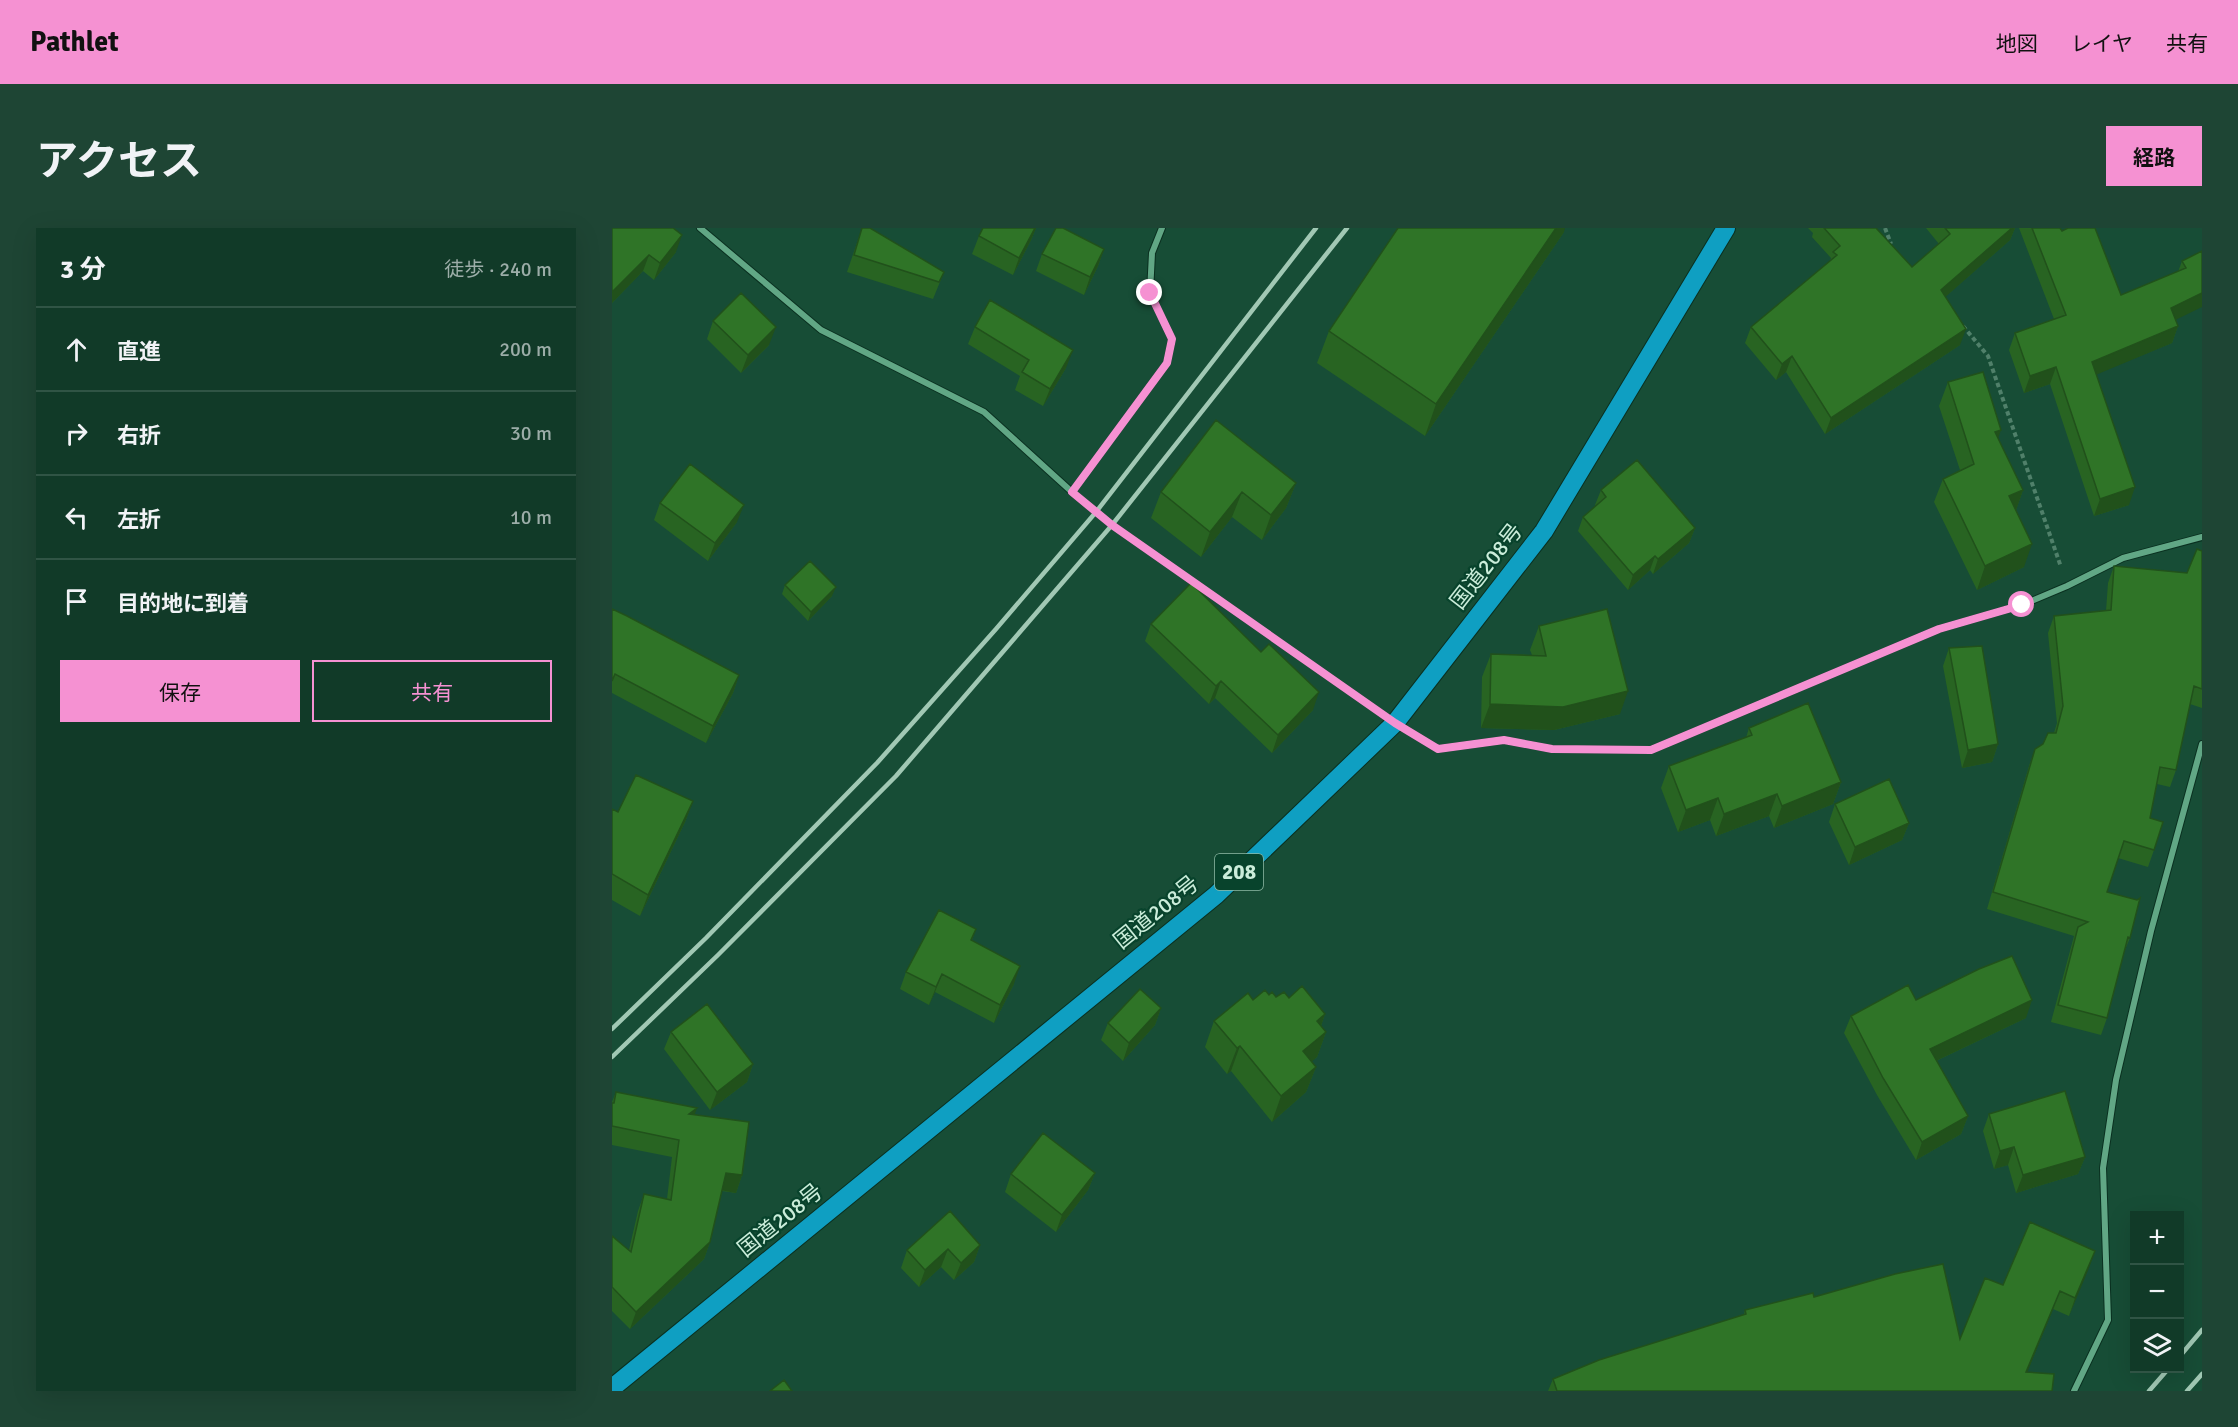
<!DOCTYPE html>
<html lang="ja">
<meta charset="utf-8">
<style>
body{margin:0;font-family:Signika,"Noto Sans JP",sans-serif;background:#1e4534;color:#f1f3f6}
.controls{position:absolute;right:18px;bottom:18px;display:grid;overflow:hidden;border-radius:0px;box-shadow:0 6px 24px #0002}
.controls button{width:54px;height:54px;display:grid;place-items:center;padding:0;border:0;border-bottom:2px solid #305445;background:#113a28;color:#f1f3f6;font:30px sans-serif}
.stop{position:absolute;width:18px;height:18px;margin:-14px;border:4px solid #f591d2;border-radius:50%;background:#fff}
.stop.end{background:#f591d2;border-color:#fff;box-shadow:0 2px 6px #0008}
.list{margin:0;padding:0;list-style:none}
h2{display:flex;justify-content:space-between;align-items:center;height:78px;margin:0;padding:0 24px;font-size:26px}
h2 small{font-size:20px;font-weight:400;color:#9cada8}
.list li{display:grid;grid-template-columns:39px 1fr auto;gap:18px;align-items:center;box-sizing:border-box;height:84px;padding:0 24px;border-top:2px solid #305445}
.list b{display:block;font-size:22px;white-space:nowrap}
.list em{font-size:20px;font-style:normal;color:#9cada8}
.actions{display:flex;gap:12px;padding:18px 24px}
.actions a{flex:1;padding:14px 0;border:2px solid #f591d2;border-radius:0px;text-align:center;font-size:21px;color:#f591d2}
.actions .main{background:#f591d2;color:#111}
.icon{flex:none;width:33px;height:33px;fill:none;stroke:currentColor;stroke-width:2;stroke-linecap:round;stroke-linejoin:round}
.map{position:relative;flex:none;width:1590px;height:1163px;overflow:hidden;border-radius:0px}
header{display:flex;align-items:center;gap:36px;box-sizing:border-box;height:84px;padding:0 30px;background:#f591d2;color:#111}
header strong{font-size:28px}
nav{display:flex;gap:33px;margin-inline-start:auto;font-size:21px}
.intro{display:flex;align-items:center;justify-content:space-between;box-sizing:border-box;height:144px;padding:0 36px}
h1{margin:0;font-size:42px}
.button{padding:15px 27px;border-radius:0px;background:#f591d2;color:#111;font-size:21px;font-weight:700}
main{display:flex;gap:36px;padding:0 36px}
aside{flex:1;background:#113a28;border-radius:0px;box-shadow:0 6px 24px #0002}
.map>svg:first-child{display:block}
</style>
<header>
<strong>Pathlet</strong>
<nav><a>地図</a><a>レイヤ</a><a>共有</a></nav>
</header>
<div class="intro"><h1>アクセス</h1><a class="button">経路</a></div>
<main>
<aside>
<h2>3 分<small>徒歩 · 240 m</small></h2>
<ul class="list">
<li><svg class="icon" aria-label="ahead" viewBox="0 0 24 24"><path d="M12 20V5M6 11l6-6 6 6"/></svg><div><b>直進</b></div><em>200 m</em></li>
<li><svg class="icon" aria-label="right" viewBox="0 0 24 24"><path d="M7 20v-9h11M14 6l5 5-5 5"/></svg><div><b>右折</b></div><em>30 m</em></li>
<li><svg class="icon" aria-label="left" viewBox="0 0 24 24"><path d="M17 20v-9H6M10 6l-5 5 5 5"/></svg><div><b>左折</b></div><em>10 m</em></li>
<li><svg class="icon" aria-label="arrive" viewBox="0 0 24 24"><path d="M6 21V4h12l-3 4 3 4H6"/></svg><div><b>目的地に到着</b></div></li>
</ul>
<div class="actions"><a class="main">保存</a><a>共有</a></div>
</aside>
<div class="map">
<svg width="1590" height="1163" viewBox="0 0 1590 1163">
<rect width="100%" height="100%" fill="#174d36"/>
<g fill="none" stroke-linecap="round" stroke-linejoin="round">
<defs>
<path id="street" d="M 88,0 L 209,102 L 372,184 L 460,264 L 500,297 L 783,495 L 826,521 L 892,512 L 940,521 L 1039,522 L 1327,401 L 1410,377 L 1455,358 L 1511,330 L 1590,309
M 460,264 L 555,135 L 560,111 L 538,65 L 540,25 L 550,0
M 1462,1163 L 1496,1092 L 1491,940 L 1504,852 L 1539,703 L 1590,516"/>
<path id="highway" d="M 0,1160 L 604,667 L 783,495 L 932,303 L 1114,0"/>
</defs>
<!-- street casing -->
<use href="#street" stroke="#0a3020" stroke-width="8"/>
<!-- highway casing -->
<use href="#highway" stroke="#0a3020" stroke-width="20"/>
<!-- path -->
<path stroke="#50806a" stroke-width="4" stroke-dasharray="4.5 3" stroke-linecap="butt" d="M 1273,0 L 1279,16
M 1351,98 L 1376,128 L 1449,339"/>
<!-- street -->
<use href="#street" stroke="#61a785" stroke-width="6"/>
<!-- highway -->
<use href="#highway" stroke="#0f9fc2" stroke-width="18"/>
<!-- rail -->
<path stroke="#a1c8b4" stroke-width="4.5" d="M 0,801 L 94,710 L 265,535 L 384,401 L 484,284 L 704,0
M 0,829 L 106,727 L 284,548 L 500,297 L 735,0
M 1568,1128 L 1590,1102
M 1537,1163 L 1557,1140
M 1575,1163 L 1590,1146"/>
</g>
<!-- wall -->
<path fill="#286422" d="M 0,0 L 64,24 L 42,52 L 31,43 L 0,75 Z
M 250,0 L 332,44 L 321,71 L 235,44 Z
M 371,0 L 424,0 L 419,12 L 401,47 L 360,26 L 367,8 Z
M 1196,0 L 1264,0 L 1300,39 L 1327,16 L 1314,0 L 1403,0 L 1398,12 L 1333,69 L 1348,117 L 1213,206 L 1174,144 L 1164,152 L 1133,115 L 1139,99 L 1218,33 L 1219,30 L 1200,9 L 1201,5 Z
M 1407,0 L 1448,0 L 1509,67 L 1566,44 L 1570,33 L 1590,23 L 1564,92 L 1566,98 L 1560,115 L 1484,146 L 1517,277 L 1482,288 L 1438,156 L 1412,165 L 1397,122 L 1403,105 L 1442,91 Z
M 952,4 L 813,208 L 705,135 L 717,103 Z
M 492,21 L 486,38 L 472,67 L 424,43 L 430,26 Z
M 101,93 L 157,117 L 129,145 L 95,111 Z
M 363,99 L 454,140 L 431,178 L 403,162 L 408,148 L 356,116 Z
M 1336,154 L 1386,210 L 1411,262 L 1404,282 L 1412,339 L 1365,362 L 1322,274 L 1331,251 L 1348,242 L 1327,178 Z
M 684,255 L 674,280 L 650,312 L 620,289 L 589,329 L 539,290 L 549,264 Z
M 989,262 L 1083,300 L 1077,315 L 1041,346 L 1038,342 L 1016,362 L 966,303 L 971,289 L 984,277 L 983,277 Z
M 48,275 L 125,294 L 96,333 L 42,292 Z
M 1590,323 L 1590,480 L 1578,476 L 1564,542 L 1558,559 L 1545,556 L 1538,590 L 1542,622 L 1536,639 L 1506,630 L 1495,664 L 1518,710 L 1511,726 L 1495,790 L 1489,807 L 1439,794 L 1462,708 L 1375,681 L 1417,538 L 1423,521 L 1431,516 L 1442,505 L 1445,495 L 1436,405 L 1442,388 L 1494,383 L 1496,355 L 1502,338 L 1575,345 Z
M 173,357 L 220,368 L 196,393 L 170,366 Z
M 0,381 L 127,447 L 121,465 L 94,515 L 0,465 Z
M 539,396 L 701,482 L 660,525 L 603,470 L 597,476 L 533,413 Z
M 927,398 L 1008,486 L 942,502 L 869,500 L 870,449 L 879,426 L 920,427 L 918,422 Z
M 1337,420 L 1386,516 L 1380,534 L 1350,540 L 1331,438 Z
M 1137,500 L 1229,554 L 1221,576 L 1162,600 L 1157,588 L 1104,608 L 1098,592 L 1066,604 L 1049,560 L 1057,538 L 1134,510 Z
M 81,573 L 73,594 L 28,688 L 0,672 L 0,581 L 6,584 Z
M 1223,576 L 1297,595 L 1290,612 L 1237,637 L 1217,594 Z
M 364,701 L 360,712 L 402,756 L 382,795 L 323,764 L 317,777 L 288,761 L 294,744 Z
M 664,769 L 677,770 L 713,786 L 709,798 L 714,804 L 705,829 L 699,834 L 704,839 L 694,864 L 660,894 L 619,843 L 615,846 L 593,819 L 602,793 L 641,772 Z
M 1304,772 L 1414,790 L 1324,833 L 1356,888 L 1349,906 L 1304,932 L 1265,867 L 1232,805 L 1239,788 Z
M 549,780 L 543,797 L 511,833 L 489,812 L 496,795 Z
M 59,804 L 141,836 L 135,854 L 98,882 L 52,821 Z
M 4,864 L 83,886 L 130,947 L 124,965 L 110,963 L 98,1014 L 92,1031 L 18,1101 L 0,1083 L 0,1008 L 17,1022 L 26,983 L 32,966 L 55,971 L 60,929 L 0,917 L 0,874 Z
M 1377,886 L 1473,929 L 1466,946 L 1404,965 L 1396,937 L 1382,941 L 1371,903 Z
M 483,945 L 476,962 L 444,1004 L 393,964 L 399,946 Z
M 368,1017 L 362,1034 L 342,1052 L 329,1039 L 307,1059 L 289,1040 L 295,1022 Z
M 1483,1023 L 1457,1088 L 1441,1081 L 1415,1144 L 1440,1163 L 936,1163 L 941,1151 L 1132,1086 L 1133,1082 L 1202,1069 L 1348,1111 L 1391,1057 Z"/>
<!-- shaded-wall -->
<path fill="#21511b" d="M 423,0 L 424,0 L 419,12 L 401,47 L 407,30 Z
M 944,0 L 953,0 L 952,4 L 813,208 L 824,176 Z
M 1400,0 L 1403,0 L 1398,12 L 1323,78 L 1329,62 Z
M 70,7 L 64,24 L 42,52 L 48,35 Z
M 492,21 L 486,38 L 472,67 L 478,49 Z
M 37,27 L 31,43 L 0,75 L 0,64 Z
M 1590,65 L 1590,79 L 1553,97 L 1559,80 Z
M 1566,98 L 1560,115 L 1474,151 L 1480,134 Z
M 164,99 L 157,117 L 129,145 L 136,127 Z
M 1354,101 L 1348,117 L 1213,206 L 1219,190 Z
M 461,122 L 454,140 L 431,178 L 438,161 Z
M 1180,128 L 1174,144 L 1164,152 L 1170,136 Z
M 1444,139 L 1438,156 L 1412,165 L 1418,148 Z
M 1389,202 L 1381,225 L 1383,204 Z
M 684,255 L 674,280 L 650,312 L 659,287 Z
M 1523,259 L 1517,277 L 1482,288 L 1488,271 Z
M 1411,262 L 1403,285 L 1397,268 Z
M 630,264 L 620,289 L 589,329 L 598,304 Z
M 132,277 L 125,294 L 96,333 L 103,315 Z
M 1083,300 L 1077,315 L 1041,346 L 1046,331 Z
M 1420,316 L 1412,339 L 1365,362 L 1373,338 Z
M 1043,328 L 1038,342 L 1016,362 L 1021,347 Z
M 224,359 L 220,368 L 196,393 L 199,384 Z
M 127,447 L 121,465 L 94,515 L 101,498 Z
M 609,453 L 603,470 L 597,476 L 604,458 Z
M 1016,463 L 1008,486 L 942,502 L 869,500 L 878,476 Z
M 707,464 L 701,482 L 660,525 L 666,507 Z
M 1386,516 L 1380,534 L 1350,540 L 1356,522 Z
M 1229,554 L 1221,576 L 1162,600 L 1170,578 Z
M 1165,566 L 1157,588 L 1104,608 L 1112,586 Z
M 1106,570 L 1098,592 L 1066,604 L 1074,582 Z
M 81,573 L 73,594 L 28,688 L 36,667 Z
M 1297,595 L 1290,612 L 1237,637 L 1243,619 Z
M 408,738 L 402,756 L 382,795 L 388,777 Z
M 330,746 L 323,764 L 317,777 L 324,759 Z
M 1420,772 L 1414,790 L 1311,839 L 1318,821 Z
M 549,780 L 543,797 L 511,833 L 517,815 Z
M 713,786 L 704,812 L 705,793 Z
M 714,804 L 705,829 L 681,849 L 691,823 Z
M 628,818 L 619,843 L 615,846 L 625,820 Z
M 141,836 L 135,854 L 98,882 L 105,864 Z
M 704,839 L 694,864 L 660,894 L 669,868 Z
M 85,880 L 79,897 L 77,886 Z
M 1356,888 L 1349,906 L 1304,932 L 1310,914 Z
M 1402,919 L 1396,937 L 1382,941 L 1388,923 Z
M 1473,929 L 1466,946 L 1404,965 L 1411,947 Z
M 114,945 L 130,947 L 124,965 L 108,962 Z
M 483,945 L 476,962 L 444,1004 L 450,987 Z
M 98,1014 L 92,1031 L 18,1101 L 24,1084 Z
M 368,1017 L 362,1034 L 342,1052 L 349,1035 Z
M 336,1021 L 329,1039 L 307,1059 L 313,1042 Z
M 1483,1023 L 1477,1040 L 1457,1088 L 1463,1070 Z
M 1448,1063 L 1441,1081 L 1408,1162 L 1414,1144 Z"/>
<!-- building -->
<path fill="#2f7427" stroke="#21511b" stroke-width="1.5" d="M 0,0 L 61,0 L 70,7 L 48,35 L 37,27 L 0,64 Z
M 250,0 L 258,0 L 332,44 L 327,54 L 242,27 Z
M 371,0 L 423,0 L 407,30 L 367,8 Z
M 444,0 L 451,0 L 492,21 L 478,49 L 430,26 Z
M 786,0 L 944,0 L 824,176 L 717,103 Z
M 1212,0 L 1264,0 L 1300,39 L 1338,6 L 1333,0 L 1400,0 L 1329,62 L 1354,101 L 1219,190 L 1180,128 L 1170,136 L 1139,99 L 1225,27 L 1221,24 L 1228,18 Z
M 1420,0 L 1448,0 L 1450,3 L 1456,0 L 1483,0 L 1509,67 L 1574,40 L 1570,33 L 1590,23 L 1590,65 L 1559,80 L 1566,98 L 1480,134 L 1523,259 L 1488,271 L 1444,139 L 1418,148 L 1403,105 L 1454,87 Z
M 129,65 L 164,99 L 136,127 L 101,93 Z
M 378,72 L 461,122 L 438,161 L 410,144 L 417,132 L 363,99 Z
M 1371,144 L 1389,202 L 1383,204 L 1411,262 L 1397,268 L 1420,316 L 1373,338 L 1331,251 L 1362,236 L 1336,154 Z
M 604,192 L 684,255 L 659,287 L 630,264 L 598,304 L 549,264 Z
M 1025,232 L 1083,300 L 1046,331 L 1043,328 L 1021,347 L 971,289 L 994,269 L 989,262 Z
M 78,236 L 132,277 L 103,315 L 48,275 Z
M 1585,321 L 1590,323 L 1590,461 L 1582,458 L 1564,542 L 1548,539 L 1538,590 L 1551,594 L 1542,622 L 1512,613 L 1495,664 L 1525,672 L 1528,670 L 1518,710 L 1516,709 L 1495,790 L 1446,777 L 1466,699 L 1476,694 L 1381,664 L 1423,521 L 1431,516 L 1436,505 L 1444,505 L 1451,478 L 1442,388 L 1499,382 L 1502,338 L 1575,345 Z
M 198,333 L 224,359 L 199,384 L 173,357 Z
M 579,355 L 649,424 L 657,416 L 707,464 L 666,507 L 609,453 L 604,458 L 539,396 Z
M 0,381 L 15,388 L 127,447 L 101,498 L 3,446 L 0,453 Z
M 995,381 L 1016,463 L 951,479 L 878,476 L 879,426 L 934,428 L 927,398 Z
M 1370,418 L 1386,516 L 1356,522 L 1337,420 Z
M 1196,475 L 1229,554 L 1170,578 L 1165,566 L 1112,586 L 1106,570 L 1074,582 L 1057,538 L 1140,507 L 1137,500 Z
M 24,547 L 81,573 L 36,667 L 0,646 L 0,581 L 6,584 Z
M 1277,551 L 1297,595 L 1243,619 L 1223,576 Z
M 327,682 L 364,701 L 359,712 L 408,738 L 388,777 L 330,746 L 324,759 L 294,744 Z
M 1400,728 L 1420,772 L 1318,821 L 1356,888 L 1310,914 L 1271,850 L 1239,788 L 1296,757 L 1304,772 L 1367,741 Z
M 690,758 L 713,786 L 705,793 L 714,804 L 691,823 L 704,839 L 669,868 L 628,818 L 625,820 L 602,793 L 636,765 L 641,772 L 653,762 L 657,767 L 660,764 L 664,769 L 672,764 L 677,770 Z
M 528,761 L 549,780 L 517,815 L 496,795 Z
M 95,776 L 141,836 L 105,864 L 59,804 Z
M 1453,863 L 1473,929 L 1411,947 L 1402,919 L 1388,923 L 1377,886 Z
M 4,864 L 85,880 L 77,886 L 137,894 L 130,947 L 114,945 L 98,1014 L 24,1084 L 0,1059 L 0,1008 L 19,1024 L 32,966 L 59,972 L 67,912 L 0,898 L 0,875 L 2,875 Z
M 431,905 L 483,945 L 450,987 L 399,946 Z
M 338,983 L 368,1017 L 349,1035 L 336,1021 L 313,1042 L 295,1022 Z
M 1418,994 L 1483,1023 L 1463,1070 L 1448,1063 L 1414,1144 L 1442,1146 L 1440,1163 L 945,1163 L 941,1151 L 987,1132 L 1134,1086 L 1133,1082 L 1201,1065 L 1202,1069 L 1283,1046 L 1331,1036 L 1348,1111 L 1373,1050 L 1391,1057 Z
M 172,1152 L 180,1163 L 158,1163 Z"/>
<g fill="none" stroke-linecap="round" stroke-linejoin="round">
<!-- route -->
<path stroke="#f591d2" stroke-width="8" d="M 538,65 L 560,111 L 555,135 L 460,264 L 500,297 L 783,495 L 826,521 L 892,512 L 940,521 L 1039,522 L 1327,401 L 1410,377"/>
</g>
<g text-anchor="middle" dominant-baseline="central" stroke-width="4.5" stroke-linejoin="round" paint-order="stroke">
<!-- shield labels -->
<rect fill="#08432c" stroke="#90baa6" stroke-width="1.5" x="603" y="626" width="48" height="36" rx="4.5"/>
<g font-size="21" font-weight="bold" fill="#cbedda">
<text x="627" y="644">208</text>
</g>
<!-- street labels -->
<g font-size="22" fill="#cbedda" stroke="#08432c">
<text transform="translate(874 338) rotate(-52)">国道208号</text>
<text transform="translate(544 684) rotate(-39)">国道208号</text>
<text transform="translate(168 992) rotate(-39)">国道208号</text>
</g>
</g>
</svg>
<div class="controls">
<button>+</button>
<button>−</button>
<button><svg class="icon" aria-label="layers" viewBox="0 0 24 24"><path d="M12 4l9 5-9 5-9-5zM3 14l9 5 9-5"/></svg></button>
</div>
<div class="stop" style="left:1410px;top:377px"></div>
<div class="stop end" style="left:538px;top:65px"></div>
</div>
</main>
